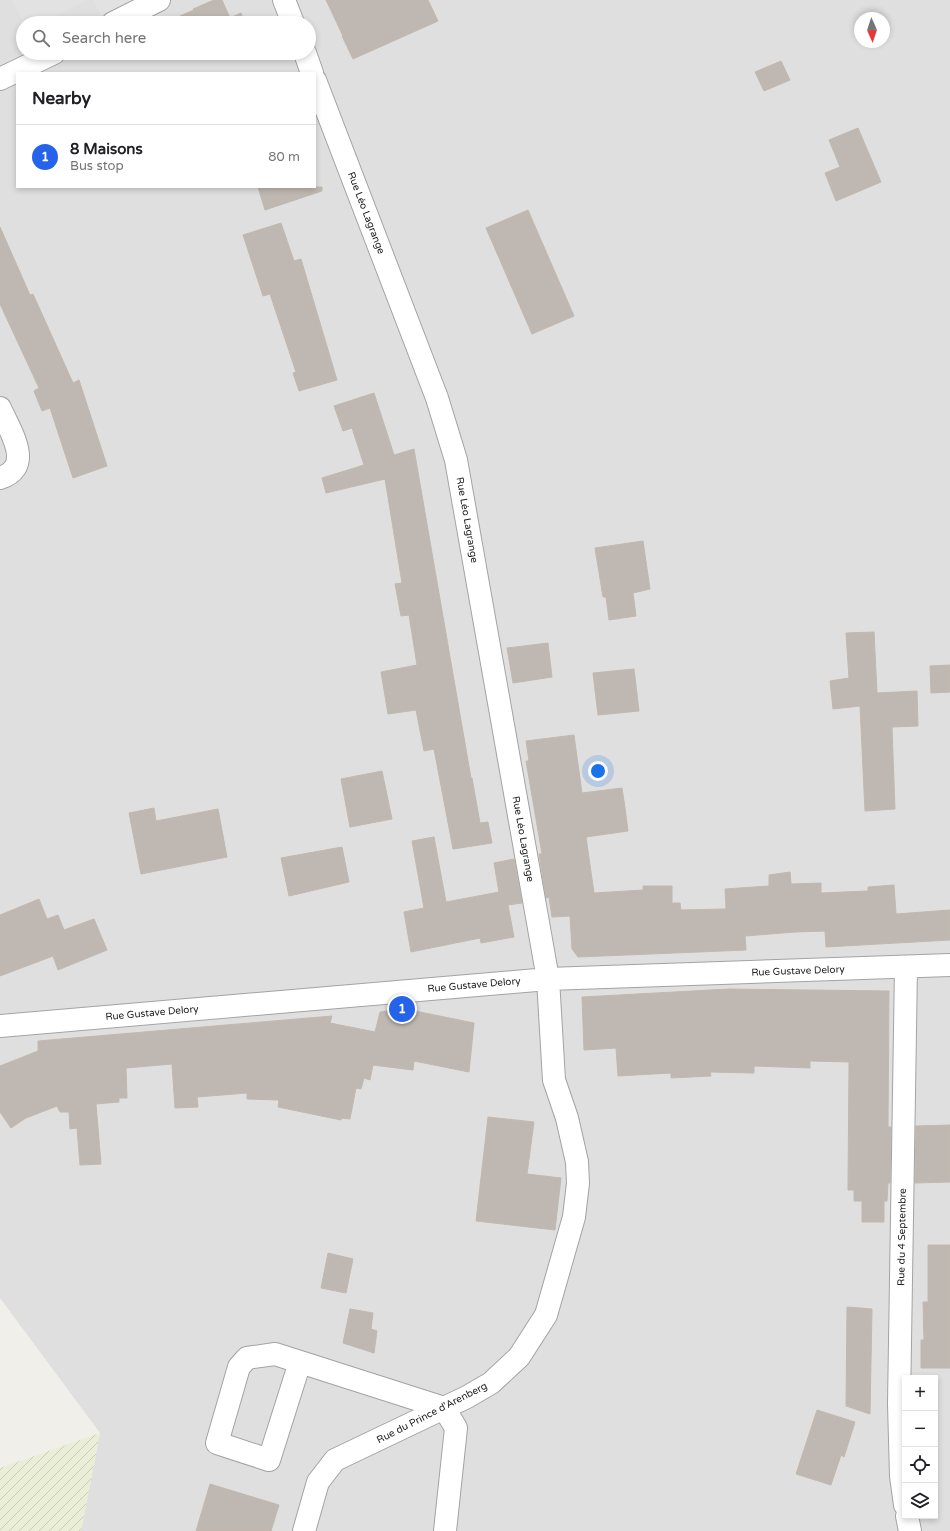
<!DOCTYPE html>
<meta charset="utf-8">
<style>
body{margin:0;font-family:"Varela Round",sans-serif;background:#f2f2f2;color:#202124}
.controls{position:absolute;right:12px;bottom:12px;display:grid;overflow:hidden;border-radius:0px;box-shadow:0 2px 6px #0003}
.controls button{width:36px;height:36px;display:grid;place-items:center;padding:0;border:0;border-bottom:1px solid #e0e0e0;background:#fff;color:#202124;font:20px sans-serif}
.compass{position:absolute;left:854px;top:12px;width:36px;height:36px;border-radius:50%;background:#fff;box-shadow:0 2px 6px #0003;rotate:177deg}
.you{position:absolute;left:598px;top:771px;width:14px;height:14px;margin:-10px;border:3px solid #fff;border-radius:50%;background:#1a73e8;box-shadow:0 0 0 6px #1a73e833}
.badge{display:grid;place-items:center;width:26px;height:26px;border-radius:50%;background:#2563eb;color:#fff;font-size:13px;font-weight:700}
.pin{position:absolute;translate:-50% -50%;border:2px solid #fff;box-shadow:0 1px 4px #0006}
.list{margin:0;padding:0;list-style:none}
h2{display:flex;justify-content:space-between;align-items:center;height:52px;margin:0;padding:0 16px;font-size:17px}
h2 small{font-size:13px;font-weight:400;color:#757577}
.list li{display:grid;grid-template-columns:26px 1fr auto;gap:12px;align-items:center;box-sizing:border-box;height:64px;padding:0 16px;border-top:1px solid #e0e0e0}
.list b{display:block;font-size:15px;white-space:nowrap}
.list p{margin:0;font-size:13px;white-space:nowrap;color:#757577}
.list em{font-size:13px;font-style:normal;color:#757577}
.icon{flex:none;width:22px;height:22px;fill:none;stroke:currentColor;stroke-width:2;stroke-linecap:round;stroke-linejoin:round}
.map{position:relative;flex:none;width:950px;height:1531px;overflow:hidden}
.search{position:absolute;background:#fff;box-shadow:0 2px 6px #0003;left:16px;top:16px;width:300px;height:44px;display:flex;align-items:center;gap:10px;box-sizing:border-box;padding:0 14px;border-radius:22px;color:#757577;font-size:15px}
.panel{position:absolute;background:#fff;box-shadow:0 2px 6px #0003;left:16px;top:72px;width:300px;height:116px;border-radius:0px}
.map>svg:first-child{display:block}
</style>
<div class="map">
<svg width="950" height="1531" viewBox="0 0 950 1531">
<defs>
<pattern id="farmland-furrows" width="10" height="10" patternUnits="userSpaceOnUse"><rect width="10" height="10" fill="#eaeed7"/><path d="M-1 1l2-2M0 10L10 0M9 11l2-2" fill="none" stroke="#c8ccb8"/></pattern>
</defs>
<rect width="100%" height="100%" fill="#f1efea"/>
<!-- residential -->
<path fill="#e0dfdf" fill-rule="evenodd" d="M 0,0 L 950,0 L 950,1531 L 81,1531 L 100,1433 L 0,1298 ZM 860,18 L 884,18 L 884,42 L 860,42 ZM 23,23 L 309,23 L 309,53 L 23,53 ZM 17,73 L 315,73 L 315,187 L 17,187 ZM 905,1378 L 935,1378 L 935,1516 L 905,1516 Z"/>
<!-- farmland -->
<path fill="url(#farmland-furrows)" d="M 100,1433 L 81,1531 L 0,1531 L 0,1468 Z"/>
<!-- parking -->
<path fill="#e2e2e2" d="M 12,0 L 87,0 L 43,23 L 24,23 Z
M 93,0 L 135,0 L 102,17 Z"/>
<!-- building -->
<path fill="#bfb8b2" stroke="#c2b8ad" d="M 214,0 L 222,0 L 230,18 L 241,13 L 245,23 L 183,23 L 180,16 L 194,10 L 193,9 Z
M 326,0 L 428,0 L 438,21 L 353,59 L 342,36 L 343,36 Z
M 781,61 L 790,80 L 764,91 L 755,72 Z
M 858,128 L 881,182 L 836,201 L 825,173 L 840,167 L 829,140 Z
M 258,187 L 322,187 L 322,191 L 265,210 Z
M 528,210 L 574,316 L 532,334 L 486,228 Z
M 281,223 L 294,261 L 301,259 L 337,380 L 299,391 L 293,373 L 296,372 L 270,294 L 263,296 L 243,235 Z
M 0,227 L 30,295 L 33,294 L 73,383 L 79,380 L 107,466 L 73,478 L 50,408 L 42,411 L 34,391 L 39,388 L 0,304 Z
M 374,393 L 394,455 L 414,449 L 471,778 L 472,778 L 480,823 L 488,822 L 492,843 L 453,849 L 434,749 L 424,751 L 416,710 L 388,714 L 381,672 L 417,665 L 409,615 L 401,616 L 395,584 L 402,583 L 385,479 L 326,493 L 322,478 L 364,465 L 352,428 L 343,431 L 334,406 Z
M 643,541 L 650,589 L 633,593 L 636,616 L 609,620 L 606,597 L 603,597 L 595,548 Z
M 874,632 L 877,693 L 917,691 L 918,726 L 892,727 L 895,809 L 865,811 L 860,706 L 833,709 L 830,681 L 849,678 L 846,633 Z
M 548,643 L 552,677 L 513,683 L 507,648 Z
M 950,665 L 950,692 L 931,693 L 930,666 Z
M 634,669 L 639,711 L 598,715 L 593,673 Z
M 574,735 L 582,793 L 622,788 L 625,808 L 628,831 L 586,837 L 594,893 L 643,890 L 643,886 L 672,886 L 672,903 L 680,903 L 681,910 L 726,909 L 725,889 L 769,886 L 769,875 L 790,872 L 791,884 L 821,883 L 821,893 L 868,891 L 868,887 L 894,885 L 896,914 L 950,910 L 950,940 L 826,947 L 825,931 L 795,932 L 745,936 L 746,950 L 578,957 L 572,949 L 570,916 L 552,917 L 549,897 L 546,898 L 539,854 L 542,854 L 526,761 L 529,761 L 526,741 Z
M 382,771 L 392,819 L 350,827 L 341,779 Z
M 154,808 L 156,821 L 218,809 L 227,857 L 141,874 L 129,813 Z
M 434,837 L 446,902 L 499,892 L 494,863 L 514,859 L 522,903 L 508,905 L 514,937 L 481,943 L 480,938 L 411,952 L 404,912 L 424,908 L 412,841 Z
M 342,847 L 349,882 L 289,896 L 281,858 Z
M 39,899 L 47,919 L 58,915 L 64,930 L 94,919 L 107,950 L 58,970 L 53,956 L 0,976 L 0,915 Z
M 729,989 L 889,991 L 888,1127 L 891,1127 L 890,1183 L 888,1183 L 887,1201 L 884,1201 L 884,1222 L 862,1222 L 862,1201 L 854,1201 L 854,1190 L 848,1190 L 849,1062 L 810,1061 L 810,1068 L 754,1066 L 754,1073 L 710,1072 L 711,1076 L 671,1078 L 671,1073 L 618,1076 L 616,1048 L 584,1050 L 582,997 Z
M 405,1009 L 474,1023 L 469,1072 L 414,1061 L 413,1070 L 373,1065 L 370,1080 L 364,1078 L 361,1089 L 356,1088 L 350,1119 L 342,1118 L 341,1120 L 278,1107 L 279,1100 L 247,1099 L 247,1093 L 197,1097 L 198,1107 L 175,1108 L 172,1064 L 126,1068 L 127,1098 L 119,1098 L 119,1102 L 96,1104 L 101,1164 L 80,1165 L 77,1128 L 70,1129 L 69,1112 L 60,1112 L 57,1106 L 26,1118 L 11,1128 L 0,1112 L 0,1066 L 38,1051 L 38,1041 L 332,1016 L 330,1023 L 375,1032 L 380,1012 Z
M 488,1117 L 534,1122 L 527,1174 L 561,1178 L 555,1230 L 476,1221 Z
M 950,1125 L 950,1182 L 915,1183 L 916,1126 Z
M 928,1245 L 950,1245 L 950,1368 L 921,1368 L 921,1340 L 924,1340 L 923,1302 L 928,1302 Z
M 328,1253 L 353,1259 L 346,1293 L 321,1288 Z
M 847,1307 L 872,1309 L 870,1414 L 846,1406 Z
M 350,1309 L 373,1313 L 371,1329 L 377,1331 L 374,1353 L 343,1343 Z
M 817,1410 L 855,1422 L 844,1457 L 841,1455 L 831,1485 L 796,1474 Z
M 210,1484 L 279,1505 L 271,1531 L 196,1531 Z"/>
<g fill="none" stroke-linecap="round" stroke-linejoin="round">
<defs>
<path id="minor" d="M 284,0 L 293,23
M 113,23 L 159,0
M 305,53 L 312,73
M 0,79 L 54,53
M 0,408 C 10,431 35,467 0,478
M 0,1026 L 548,979 L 950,965
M 300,1362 L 269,1460 L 217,1443 L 239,1367 L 247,1358 L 275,1354 L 444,1408 L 456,1428 L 445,1531
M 905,1505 L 901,1476 L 899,1404 L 906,968
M 907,1516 L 910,1531
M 304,1531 L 318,1482 L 335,1460 L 467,1397 L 491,1383 L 519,1357 L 546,1315 L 574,1217 L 578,1183 L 577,1162 L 567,1118 L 554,1080 L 548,979 L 456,460 L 437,398 L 315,80"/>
</defs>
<!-- minor casing -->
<use href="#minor" stroke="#a3a3a3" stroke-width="24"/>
<!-- minor -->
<use href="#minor" stroke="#fff" stroke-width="22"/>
</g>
<g text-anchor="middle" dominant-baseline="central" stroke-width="3" stroke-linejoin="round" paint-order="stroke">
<!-- street labels -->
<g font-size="10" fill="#222" stroke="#fff">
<text transform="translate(366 213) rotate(69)">Rue Léo Lagrange</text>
<text transform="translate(467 520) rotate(80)">Rue Léo Lagrange</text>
<text transform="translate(523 839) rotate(80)">Rue Léo Lagrange</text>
<text transform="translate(798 971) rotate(-2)">Rue Gustave Delory</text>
<text transform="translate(474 985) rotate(-5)">Rue Gustave Delory</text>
<text transform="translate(152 1013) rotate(-5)">Rue Gustave Delory</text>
<text transform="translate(902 1237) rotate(-89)">Rue du 4 Septembre</text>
<text transform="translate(432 1413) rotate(-27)">Rue du Prince d'Arenberg</text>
</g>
</g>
</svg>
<div class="controls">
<button>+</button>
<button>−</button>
<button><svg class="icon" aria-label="locate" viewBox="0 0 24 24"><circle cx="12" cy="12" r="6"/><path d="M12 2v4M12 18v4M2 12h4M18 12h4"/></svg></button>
<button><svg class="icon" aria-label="layers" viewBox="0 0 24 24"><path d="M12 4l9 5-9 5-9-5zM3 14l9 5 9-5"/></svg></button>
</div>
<svg class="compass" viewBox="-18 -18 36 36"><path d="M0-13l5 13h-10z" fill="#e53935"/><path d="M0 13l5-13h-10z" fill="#757577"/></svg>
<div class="you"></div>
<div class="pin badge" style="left:402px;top:1009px">1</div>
<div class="search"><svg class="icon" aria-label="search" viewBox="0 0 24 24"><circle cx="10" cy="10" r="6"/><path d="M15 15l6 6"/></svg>Search here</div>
<section class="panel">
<h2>Nearby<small></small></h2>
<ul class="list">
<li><span class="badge">1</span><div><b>8 Maisons</b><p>Bus stop</p></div><em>80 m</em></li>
</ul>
</section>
</div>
